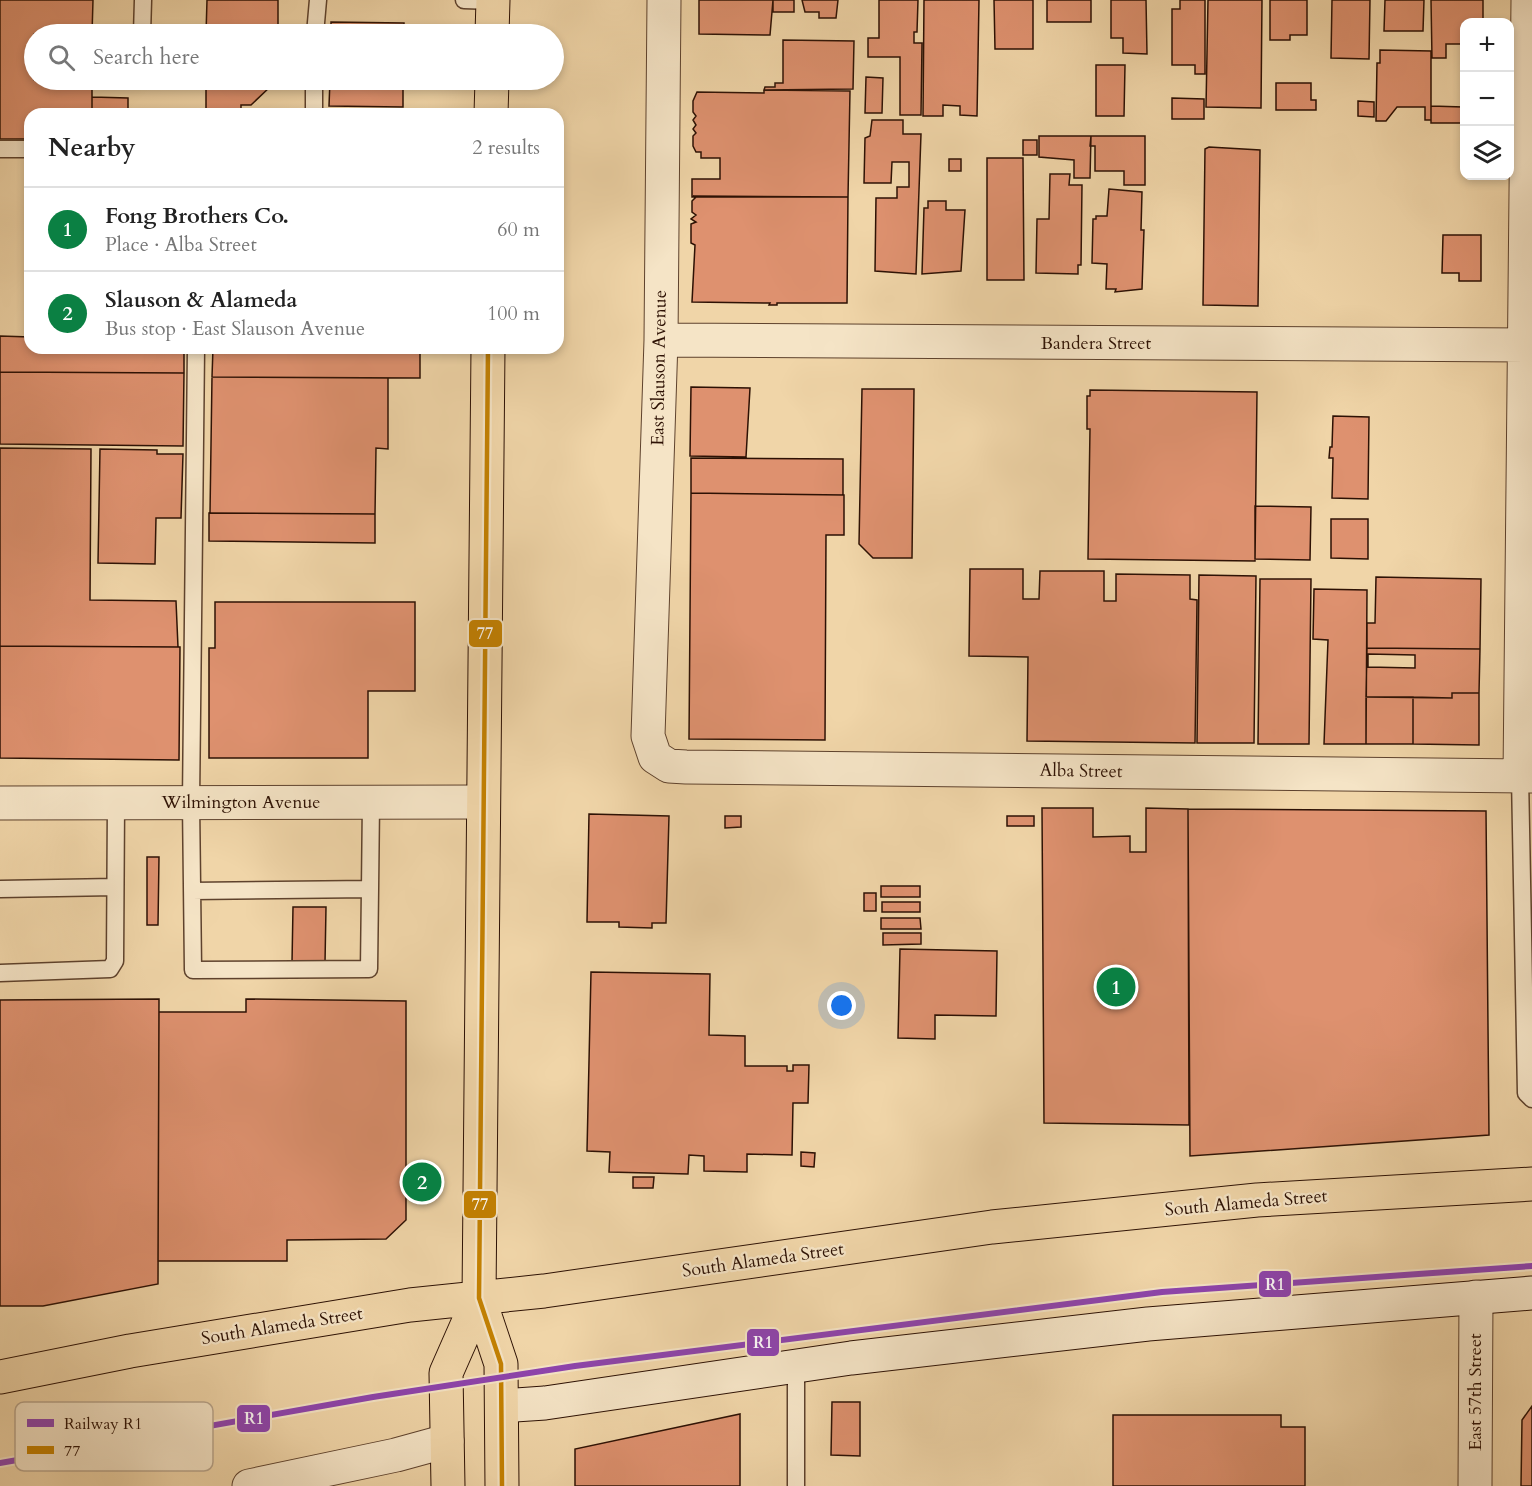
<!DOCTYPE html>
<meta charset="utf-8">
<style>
body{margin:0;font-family:Cardo,serif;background:#f6f6f6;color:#222}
.controls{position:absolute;right:18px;top:18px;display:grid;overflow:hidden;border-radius:12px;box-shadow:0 3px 9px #0003}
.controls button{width:54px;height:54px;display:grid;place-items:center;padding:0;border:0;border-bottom:2px solid #e0e0e0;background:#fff;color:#222;font:30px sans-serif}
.you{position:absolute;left:842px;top:1006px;width:21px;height:21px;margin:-15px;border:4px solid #fff;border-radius:50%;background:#1a73e8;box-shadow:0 0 0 9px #1a73e833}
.badge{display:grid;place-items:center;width:39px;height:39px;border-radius:50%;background:#0b8043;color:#fff;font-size:20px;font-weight:700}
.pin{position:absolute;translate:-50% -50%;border:3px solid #fff;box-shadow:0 2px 6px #0006}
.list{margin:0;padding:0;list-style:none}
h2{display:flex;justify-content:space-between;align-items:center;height:78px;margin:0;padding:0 24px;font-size:26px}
h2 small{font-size:20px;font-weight:400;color:#767676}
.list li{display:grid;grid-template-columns:39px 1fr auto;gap:18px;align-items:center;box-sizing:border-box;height:84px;padding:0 24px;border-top:2px solid #e0e0e0}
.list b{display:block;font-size:22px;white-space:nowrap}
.list p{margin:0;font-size:20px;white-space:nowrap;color:#767676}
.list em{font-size:20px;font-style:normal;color:#767676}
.icon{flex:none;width:33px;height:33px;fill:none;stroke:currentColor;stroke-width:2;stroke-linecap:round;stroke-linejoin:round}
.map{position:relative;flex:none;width:1532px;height:1486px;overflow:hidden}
.search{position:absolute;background:#fff;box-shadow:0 3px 9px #0003;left:24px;top:24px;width:540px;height:66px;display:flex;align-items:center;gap:15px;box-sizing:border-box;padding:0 21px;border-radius:33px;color:#767676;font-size:22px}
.panel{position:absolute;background:#fff;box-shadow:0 3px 9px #0003;left:24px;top:108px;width:540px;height:246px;border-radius:18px}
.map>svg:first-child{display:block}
</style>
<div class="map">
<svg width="1532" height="1486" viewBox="0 0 1532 1486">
<rect width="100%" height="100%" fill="#f0d5a8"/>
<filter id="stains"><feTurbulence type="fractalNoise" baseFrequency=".00333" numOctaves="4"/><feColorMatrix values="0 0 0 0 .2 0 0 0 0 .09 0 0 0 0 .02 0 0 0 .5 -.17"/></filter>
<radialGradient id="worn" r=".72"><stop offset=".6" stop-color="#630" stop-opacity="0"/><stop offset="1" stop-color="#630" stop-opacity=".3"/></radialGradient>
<!-- building -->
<path fill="#de916f" stroke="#2d1104" stroke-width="1.5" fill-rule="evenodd" d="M 0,0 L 93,0 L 92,34 L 34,34 L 34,80 L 92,80 L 92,114 L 30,114 L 30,139 L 0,139 Z
M 207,0 L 278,0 L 278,34 L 206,34 Z
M 699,0 L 773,0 L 770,35 L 699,34 Z
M 773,0 L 794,0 L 794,12 L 773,12 Z
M 802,0 L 838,0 L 836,18 L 819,18 L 819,12 L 805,12 Z
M 879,0 L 918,0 L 917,32 L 914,32 L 914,43 L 922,43 L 921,115 L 900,115 L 900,57 L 868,57 L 868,38 L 879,38 Z
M 924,0 L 979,0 L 977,116 L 960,115 L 960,106 L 943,105 L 943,116 L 923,116 Z
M 994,0 L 1033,0 L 1033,49 L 995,49 Z
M 1047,0 L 1091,0 L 1091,22 L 1047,22 Z
M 1111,0 L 1146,0 L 1147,54 L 1123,53 L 1123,38 L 1111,38 Z
M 1180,0 L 1205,0 L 1205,74 L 1195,74 L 1195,65 L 1172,65 L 1172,9 L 1180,9 Z
M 1208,0 L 1262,0 L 1261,108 L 1206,107 Z
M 1270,0 L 1307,0 L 1307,35 L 1290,35 L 1290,40 L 1270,40 Z
M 1332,0 L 1370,0 L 1369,59 L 1331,58 Z
M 1385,0 L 1424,0 L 1423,31 L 1384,31 Z
M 1431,0 L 1483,0 L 1483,22 L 1464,22 L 1464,44 L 1446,44 L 1446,58 L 1432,58 Z
M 331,22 L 404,23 L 404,34 L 331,34 Z
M 783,40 L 854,41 L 853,89 L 764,90 L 765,87 L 775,87 L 775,83 L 783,83 Z
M 1380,50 L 1431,51 L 1431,120 L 1425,120 L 1425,107 L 1397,107 L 1386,121 L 1376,121 L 1377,63 L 1380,63 Z
M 1096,65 L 1125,65 L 1124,116 L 1096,116 Z
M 866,77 L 883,78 L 882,113 L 865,113 Z
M 206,80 L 271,80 L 271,86 L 251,105 L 241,105 L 241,110 L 206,110 Z
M 330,80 L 403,80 L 403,107 L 329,106 Z
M 1276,83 L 1311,83 L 1311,100 L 1316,100 L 1316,110 L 1276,110 Z
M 764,90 L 850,91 L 848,197 L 692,197 L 692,179 L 720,179 L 720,158 L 701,158 L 701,152 L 696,152 L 693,146 L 693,136 L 696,133 L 693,129 L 696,125 L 693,120 L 696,116 L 693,112 L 693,101 L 697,92 L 764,93 Z
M 92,97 L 128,98 L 128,114 L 92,114 Z
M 1172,98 L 1204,99 L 1204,119 L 1172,119 Z
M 1358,101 L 1374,102 L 1374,117 L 1358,116 Z
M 1431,106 L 1463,107 L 1463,123 L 1431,123 Z
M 872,120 L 903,120 L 903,134 L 921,134 L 916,274 L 875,271 L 876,198 L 897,198 L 897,187 L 909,187 L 909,162 L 892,162 L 891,183 L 864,183 L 865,138 L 870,136 Z
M 1039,136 L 1091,136 L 1090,178 L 1074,178 L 1074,160 L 1039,157 Z
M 1091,136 L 1145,136 L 1145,185 L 1124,185 L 1124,171 L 1095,171 L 1095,146 L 1090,146 Z
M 1023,140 L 1037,140 L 1037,155 L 1023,155 Z
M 1209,147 L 1260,150 L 1258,306 L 1203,305 L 1205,149 Z
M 987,158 L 1023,158 L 1024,280 L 987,280 Z
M 949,159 L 961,159 L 961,171 L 949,171 Z
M 1050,174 L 1070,174 L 1069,185 L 1082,185 L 1081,265 L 1078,265 L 1078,274 L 1036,273 L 1037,219 L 1049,219 Z
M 1109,189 L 1142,192 L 1141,230 L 1144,230 L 1142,289 L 1115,292 L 1116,289 L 1106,289 L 1107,264 L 1092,263 L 1093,219 L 1096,219 L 1096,216 L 1107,216 Z
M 693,196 L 848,197 L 847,303 L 777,303 L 777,305 L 769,305 L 770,303 L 692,302 L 695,245 L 691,243 L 691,224 L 696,222 L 691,219 L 696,215 L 692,212 L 692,201 L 696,197 Z
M 928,201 L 946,201 L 946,210 L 965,210 L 961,271 L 922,274 L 924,208 L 928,208 Z
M 1443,235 L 1481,235 L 1481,281 L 1459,281 L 1459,273 L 1442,273 Z
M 0,336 L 30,337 L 30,348 L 184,348 L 184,373 L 0,372 Z
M 213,348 L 420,348 L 420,378 L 212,377 Z
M 0,372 L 184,373 L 183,446 L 0,444 Z
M 212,377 L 388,378 L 388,449 L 376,448 L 375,514 L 210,513 Z
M 691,387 L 750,388 L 746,457 L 690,456 Z
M 862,389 L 914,389 L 912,558 L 873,558 L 859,544 Z
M 1090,390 L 1257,392 L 1255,561 L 1088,559 L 1090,429 L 1087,429 L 1087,396 L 1090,396 Z
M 1333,416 L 1369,417 L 1368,499 L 1332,498 L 1333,458 L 1329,458 L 1330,447 L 1332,447 Z
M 0,448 L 91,449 L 90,600 L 176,601 L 178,647 L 0,646 Z
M 100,449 L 157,450 L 157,454 L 183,454 L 181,518 L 156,518 L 155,564 L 98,563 Z
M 691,458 L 843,459 L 843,495 L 691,493 Z
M 691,493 L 844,495 L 844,535 L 826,535 L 825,740 L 689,739 Z
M 1255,506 L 1311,507 L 1310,560 L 1255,559 Z
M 209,513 L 375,514 L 375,543 L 209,541 Z
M 1331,519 L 1368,519 L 1368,559 L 1331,558 Z
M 970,569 L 1023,569 L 1023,599 L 1039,599 L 1040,571 L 1104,571 L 1104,601 L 1116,601 L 1116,574 L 1190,575 L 1190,599 L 1197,600 L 1195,743 L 1027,741 L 1028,657 L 969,656 Z
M 1199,575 L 1256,576 L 1254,743 L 1197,743 Z
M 1376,577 L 1481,579 L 1480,649 L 1367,648 L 1367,623 L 1375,623 Z
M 1260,579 L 1311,579 L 1309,744 L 1258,744 Z
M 1314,589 L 1367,590 L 1366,744 L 1324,744 L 1328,640 L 1313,639 Z
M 215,602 L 415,602 L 415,691 L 368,691 L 368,758 L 209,758 L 209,648 L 215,648 Z
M 0,646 L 180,647 L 179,760 L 0,758 Z
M 1367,648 L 1480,649 L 1479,693 L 1452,693 L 1452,698 L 1366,697 ZM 1368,654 L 1415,655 L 1415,668 L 1368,667 Z
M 1452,693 L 1479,693 L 1479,745 L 1413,744 L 1413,697 L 1452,698 Z
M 1366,697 L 1413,697 L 1413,744 L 1366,744 Z
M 1042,808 L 1093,808 L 1093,837 L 1130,836 L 1130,852 L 1146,852 L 1146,808 L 1188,809 L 1189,1125 L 1044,1123 Z
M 1188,809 L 1486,811 L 1489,1135 L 1190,1156 Z
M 589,814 L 669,816 L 666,923 L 652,923 L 652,928 L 619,927 L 619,922 L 587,922 Z
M 725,816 L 741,816 L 741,827 L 725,828 Z
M 1007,816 L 1034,816 L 1034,826 L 1007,826 Z
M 147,857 L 159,857 L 158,925 L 147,925 Z
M 881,886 L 920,886 L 920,897 L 881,897 Z
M 864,893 L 876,893 L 876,911 L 864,911 Z
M 882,902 L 920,902 L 920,912 L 882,912 Z
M 293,907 L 326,907 L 325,963 L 292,963 Z
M 881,918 L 920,918 L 921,929 L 881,929 Z
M 883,933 L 921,933 L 921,944 L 883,945 Z
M 900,949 L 997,951 L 996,1016 L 935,1015 L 935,1039 L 898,1038 Z
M 591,972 L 710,974 L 709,1035 L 745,1036 L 745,1066 L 787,1066 L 787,1071 L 793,1071 L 793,1065 L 809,1065 L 808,1103 L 793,1103 L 792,1155 L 747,1154 L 747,1172 L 704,1171 L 704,1156 L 689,1155 L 688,1174 L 609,1172 L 610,1152 L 587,1151 Z
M 159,999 L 158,1284 L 43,1306 L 0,1306 L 0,1000 Z
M 246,999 L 406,1001 L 406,1220 L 386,1239 L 287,1240 L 287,1261 L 158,1261 L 159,1012 L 246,1012 Z
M 801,1152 L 815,1153 L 814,1167 L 801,1166 Z
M 633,1177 L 654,1177 L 653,1188 L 633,1188 Z
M 832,1402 L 860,1402 L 860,1456 L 831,1455 Z
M 1532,1406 L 1532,1486 L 1521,1486 L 1522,1420 Z
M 740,1414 L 740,1486 L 575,1486 L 575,1449 Z
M 1113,1415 L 1281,1415 L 1281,1427 L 1305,1427 L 1305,1486 L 1113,1486 Z"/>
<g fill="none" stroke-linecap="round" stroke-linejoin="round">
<defs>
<path id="lane" d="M 464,0 L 493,1
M 142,34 L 143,0
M 315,34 L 318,0
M 314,114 L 314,80
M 0,149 L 30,149
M 196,348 L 191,802 L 193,970 L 369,969 L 370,889
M 1520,776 L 1526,1093 L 1532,1099
M 0,889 L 115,887
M 192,891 L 370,889 L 371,802
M 0,973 L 110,969 L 115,961 L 116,802
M 796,1486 L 796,1368"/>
<path id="street" d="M 664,0 L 661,340 L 648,736 L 655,757 L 669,766 L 686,767 L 1532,776
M 661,340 L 1532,345
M 1520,776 L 1528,0
M 0,803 L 483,802
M 249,1486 L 396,1455 L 447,1441
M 1475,1486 L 1476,1297"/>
<path id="secondary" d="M 502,1406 L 545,1403 L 851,1358 L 1148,1324 L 1532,1293"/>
<path id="primary" d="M 492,34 L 493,0
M 491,114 L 492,80
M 488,348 L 479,1298 L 501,1364 L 502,1486
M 0,1377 L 130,1351 L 410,1305 L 544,1291 L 992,1227 L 1257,1200 L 1532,1184
M 448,1486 L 446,1373 L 479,1298"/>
</defs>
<!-- lane casing -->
<use href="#lane" stroke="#5e422d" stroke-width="19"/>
<!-- street casing -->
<use href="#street" stroke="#5e422d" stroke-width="35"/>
<!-- secondary casing -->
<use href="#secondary" stroke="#2d1104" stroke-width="35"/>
<!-- primary casing -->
<use href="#primary" stroke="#2d1104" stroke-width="35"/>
<!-- lane -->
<use href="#lane" stroke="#f5e4c6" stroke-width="16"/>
<!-- street -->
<use href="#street" stroke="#f5e4c6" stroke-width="33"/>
<!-- secondary -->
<use href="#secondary" stroke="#f5e4c6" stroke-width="33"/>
<!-- primary -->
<use href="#primary" stroke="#f0d5a8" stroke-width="33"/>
<defs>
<path id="bus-1" d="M 488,348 L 479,1298 L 501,1364 L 502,1486"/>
</defs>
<!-- bus-1 casing -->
<use href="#bus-1" stroke="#f5e4c6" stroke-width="9"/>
<!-- bus-1 -->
<use href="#bus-1" stroke="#c48101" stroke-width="4.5"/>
<defs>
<path id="rail-1" d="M 0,1463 L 373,1397 L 575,1366 L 1162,1292 L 1532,1266"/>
</defs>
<!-- rail-1 casing -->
<use href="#rail-1" stroke="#f5e4c6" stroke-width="10"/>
<!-- rail-1 -->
<use href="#rail-1" stroke="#8e44ad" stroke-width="6"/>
</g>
<g text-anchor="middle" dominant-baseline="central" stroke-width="4.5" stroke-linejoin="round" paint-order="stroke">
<!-- street labels -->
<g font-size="18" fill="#2d1104" stroke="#f5e4c6">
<text x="1096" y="343">Bandera Street</text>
<text transform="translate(659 368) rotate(-89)">East Slauson Avenue</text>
<text transform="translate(1081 771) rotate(1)">Alba Street</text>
<text x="241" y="802">Wilmington Avenue</text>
<text transform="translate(1246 1203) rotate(-5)">South Alameda Street</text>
<text transform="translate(763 1260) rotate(-8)">South Alameda Street</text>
<text transform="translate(282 1326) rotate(-9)">South Alameda Street</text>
<text transform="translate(1475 1392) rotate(-90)">East 57th Street</text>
</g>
</g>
<!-- legend -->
<rect x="15" y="1402" width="198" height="69" rx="9" fill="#f5e4c6" stroke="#b9a58c" stroke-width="1.5"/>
<rect x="27" y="1419" width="27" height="8" fill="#8e44ad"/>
<rect x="27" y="1446" width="27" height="8" fill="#c48101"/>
<g font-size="16" fill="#2d1104">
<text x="64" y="1429">Railway R1</text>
<text x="64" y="1456">77</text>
</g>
<g stroke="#f5e4c6" stroke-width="2">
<rect x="468" y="619" width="35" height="29" rx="6" fill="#c48101"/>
<rect x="463" y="1190" width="34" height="29" rx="6" fill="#c48101"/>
<rect x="1258" y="1270" width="34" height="28" rx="6" fill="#8e44ad"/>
<rect x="746" y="1328" width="34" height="29" rx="6" fill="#8e44ad"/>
<rect x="236" y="1404" width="35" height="29" rx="6" fill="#8e44ad"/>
</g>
<g font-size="16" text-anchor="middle" font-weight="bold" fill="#fff">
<text x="485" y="639">77</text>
<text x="480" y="1210">77</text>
<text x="1275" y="1290">R1</text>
<text x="763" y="1348">R1</text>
<text x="254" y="1424">R1</text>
</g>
<rect width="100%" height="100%" filter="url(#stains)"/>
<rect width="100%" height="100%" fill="url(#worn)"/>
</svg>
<div class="controls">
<button>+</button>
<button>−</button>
<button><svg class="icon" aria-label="layers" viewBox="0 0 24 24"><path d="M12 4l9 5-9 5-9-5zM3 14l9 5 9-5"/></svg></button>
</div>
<div class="you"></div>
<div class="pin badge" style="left:1116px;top:987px">1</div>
<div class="pin badge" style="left:422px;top:1182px">2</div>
<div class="search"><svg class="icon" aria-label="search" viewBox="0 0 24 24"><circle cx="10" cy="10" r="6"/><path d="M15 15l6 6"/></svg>Search here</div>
<section class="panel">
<h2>Nearby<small>2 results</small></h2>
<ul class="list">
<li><span class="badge">1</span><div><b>Fong Brothers Co.</b><p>Place · Alba Street</p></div><em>60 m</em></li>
<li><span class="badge">2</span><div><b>Slauson &amp; Alameda</b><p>Bus stop · East Slauson Avenue</p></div><em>100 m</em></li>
</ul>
</section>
</div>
